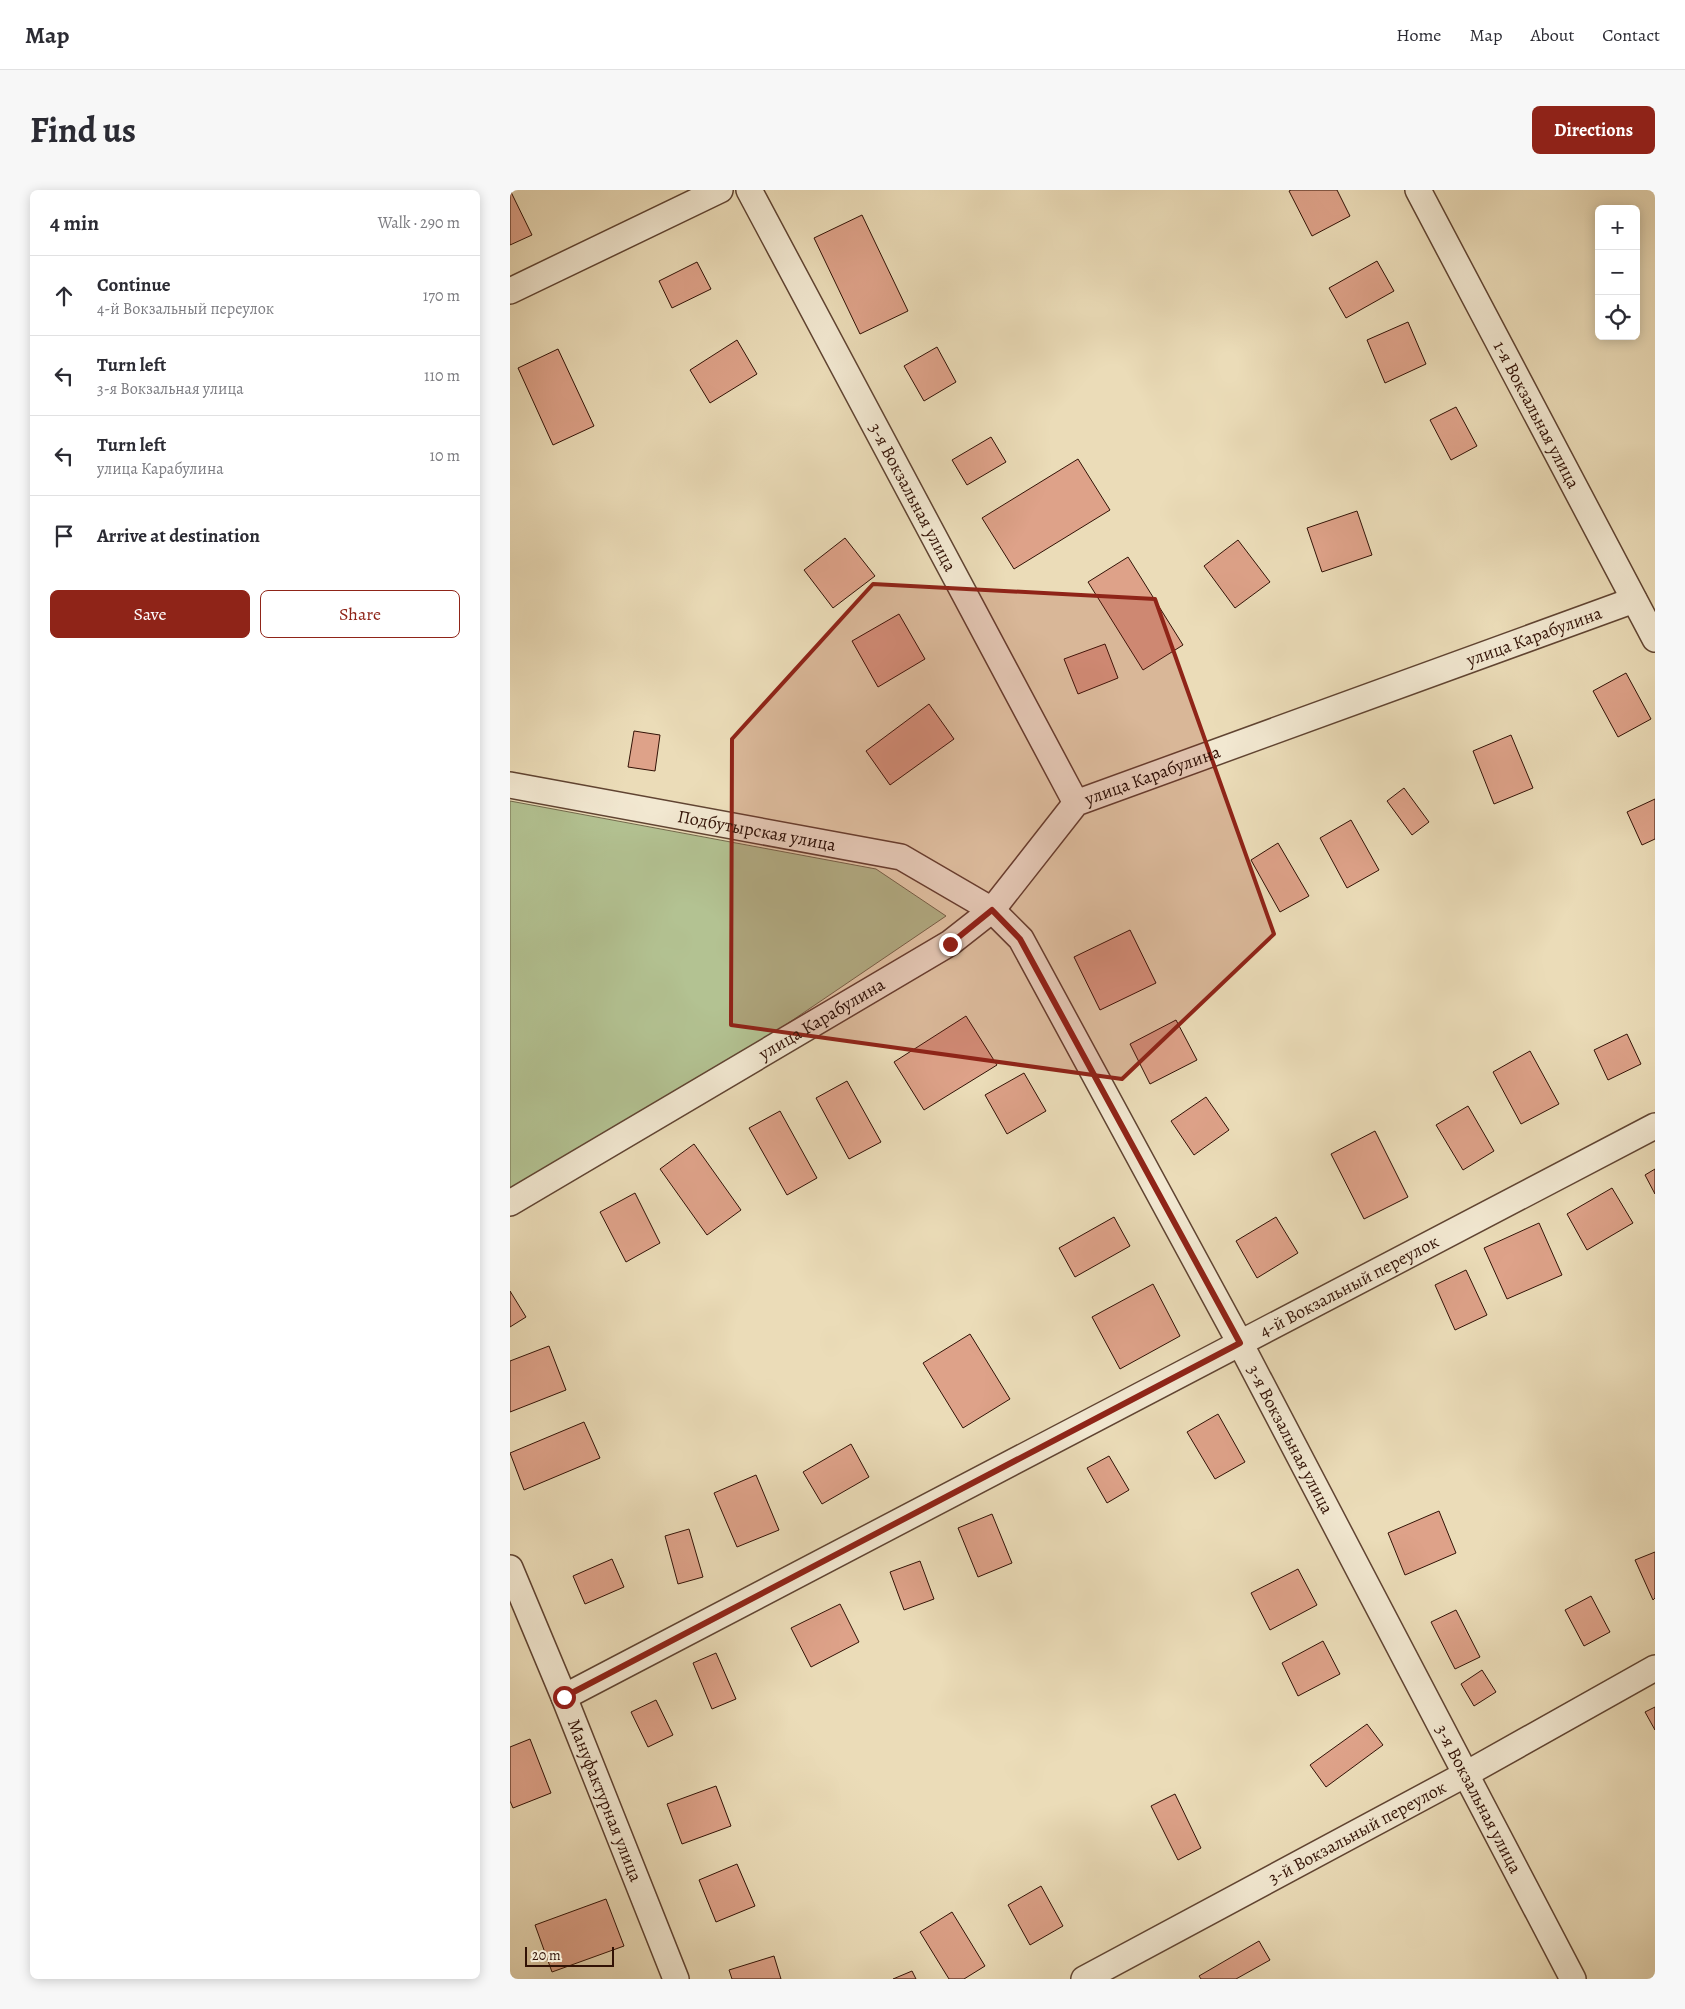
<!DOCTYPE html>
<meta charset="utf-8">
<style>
body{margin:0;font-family:Alegreya,serif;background:#f7f7f7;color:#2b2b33}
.controls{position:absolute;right:15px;top:15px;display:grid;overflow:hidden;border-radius:8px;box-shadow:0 2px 12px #0003}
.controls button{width:45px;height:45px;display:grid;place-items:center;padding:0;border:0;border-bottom:1px solid #e1e1e2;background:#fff;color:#2b2b33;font:25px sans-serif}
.scale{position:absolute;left:15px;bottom:12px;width:89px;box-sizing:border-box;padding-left:5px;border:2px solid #321206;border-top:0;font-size:14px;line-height:18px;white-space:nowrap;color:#321206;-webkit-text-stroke:4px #f2e8d1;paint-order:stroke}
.stop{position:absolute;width:15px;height:15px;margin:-11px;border:4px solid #8f2418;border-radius:50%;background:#fff}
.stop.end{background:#8f2418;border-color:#fff;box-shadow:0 1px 5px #0008}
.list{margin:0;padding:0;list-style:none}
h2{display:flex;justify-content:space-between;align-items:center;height:65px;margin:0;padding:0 20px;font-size:21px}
h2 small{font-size:16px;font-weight:400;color:#7c7c81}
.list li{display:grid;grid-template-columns:32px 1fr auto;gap:15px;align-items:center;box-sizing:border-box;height:80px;padding:0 20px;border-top:1px solid #e1e1e2}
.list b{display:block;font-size:19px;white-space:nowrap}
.list p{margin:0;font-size:16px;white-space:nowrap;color:#7c7c81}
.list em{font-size:16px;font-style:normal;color:#7c7c81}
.actions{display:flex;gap:10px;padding:15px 20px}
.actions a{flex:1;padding:11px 0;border:1px solid #8f2418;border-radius:8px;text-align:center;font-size:18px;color:#8f2418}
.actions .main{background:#8f2418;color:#fff}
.icon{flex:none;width:28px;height:28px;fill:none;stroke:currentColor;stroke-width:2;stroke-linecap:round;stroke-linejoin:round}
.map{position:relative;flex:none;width:1145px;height:1789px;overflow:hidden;border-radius:8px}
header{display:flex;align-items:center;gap:30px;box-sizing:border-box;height:70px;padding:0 25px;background:#fff;border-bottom:1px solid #e1e1e2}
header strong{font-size:24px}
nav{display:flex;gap:28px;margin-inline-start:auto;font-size:18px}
.intro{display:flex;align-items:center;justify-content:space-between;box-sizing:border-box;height:120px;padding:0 30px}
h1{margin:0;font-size:35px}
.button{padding:12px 22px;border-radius:8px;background:#8f2418;color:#fff;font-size:18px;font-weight:700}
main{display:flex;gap:30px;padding:0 30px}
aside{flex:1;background:#fff;border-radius:8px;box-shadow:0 2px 12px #0003}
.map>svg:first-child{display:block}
</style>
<header>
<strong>Map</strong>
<nav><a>Home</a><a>Map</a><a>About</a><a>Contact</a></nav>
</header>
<div class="intro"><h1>Find us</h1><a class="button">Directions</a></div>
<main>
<aside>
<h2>4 min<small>Walk · 290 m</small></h2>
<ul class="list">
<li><svg class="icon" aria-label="ahead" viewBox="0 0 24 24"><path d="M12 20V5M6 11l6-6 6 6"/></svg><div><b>Continue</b><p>4-й Вокзальный переулок</p></div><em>170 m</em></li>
<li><svg class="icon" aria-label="left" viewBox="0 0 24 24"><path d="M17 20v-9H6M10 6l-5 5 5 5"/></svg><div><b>Turn left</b><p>3-я Вокзальная улица</p></div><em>110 m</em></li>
<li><svg class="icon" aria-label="left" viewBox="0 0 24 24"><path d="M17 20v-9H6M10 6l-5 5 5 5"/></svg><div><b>Turn left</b><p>улица Карабулина</p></div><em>10 m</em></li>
<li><svg class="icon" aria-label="arrive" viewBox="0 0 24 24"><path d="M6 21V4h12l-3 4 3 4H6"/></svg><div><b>Arrive at destination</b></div></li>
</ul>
<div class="actions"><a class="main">Save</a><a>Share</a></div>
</aside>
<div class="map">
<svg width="1145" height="1789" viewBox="0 0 1145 1789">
<rect width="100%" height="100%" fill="#ebdcb8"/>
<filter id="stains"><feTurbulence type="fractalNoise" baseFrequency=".004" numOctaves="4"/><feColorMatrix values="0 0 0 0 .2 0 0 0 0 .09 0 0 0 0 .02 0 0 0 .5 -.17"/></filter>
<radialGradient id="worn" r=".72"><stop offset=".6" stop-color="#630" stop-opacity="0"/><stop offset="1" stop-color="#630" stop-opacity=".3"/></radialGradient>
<!-- green -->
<path fill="#b3c292" stroke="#726a4c" d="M 0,611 L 366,679 L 436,726 L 0,1022 Z"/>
<!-- building -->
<path fill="#dea289" stroke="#321206" d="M 0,0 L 22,45 L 0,55 Z
M 781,0 L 827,0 L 840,26 L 802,46 L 779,1 Z
M 352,25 L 398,121 L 350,144 L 304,48 Z
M 867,71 L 884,101 L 836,128 L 819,98 Z
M 187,72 L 201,99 L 162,118 L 149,91 Z
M 898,132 L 916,174 L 875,193 L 857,150 Z
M 227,150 L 247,184 L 200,213 L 180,180 Z
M 427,157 L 446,192 L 414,211 L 394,176 Z
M 48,159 L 84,236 L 43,255 L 8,178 Z
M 946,217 L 967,256 L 941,270 L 920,230 Z
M 481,247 L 496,272 L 457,295 L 442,270 Z
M 568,269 L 600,320 L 504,379 L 472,328 Z
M 847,321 L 862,365 L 812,382 L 797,338 Z
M 335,348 L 365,386 L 323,418 L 294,380 Z
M 728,350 L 760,392 L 725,418 L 694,376 Z
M 618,367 L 673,455 L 633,480 L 578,392 Z
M 389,424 L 415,469 L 368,497 L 342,451 Z
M 595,454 L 608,488 L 568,504 L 554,469 Z
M 1116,483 L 1141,529 L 1108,547 L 1083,501 Z
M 419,514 L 444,549 L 380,595 L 356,561 Z
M 124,541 L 150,545 L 145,581 L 118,577 Z
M 1001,545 L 1023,598 L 984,614 L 963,561 Z
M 894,598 L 919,632 L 902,645 L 877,611 Z
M 1145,609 L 1145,649 L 1132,655 L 1117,622 Z
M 841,630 L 869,680 L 837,698 L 810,648 Z
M 768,653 L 799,706 L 770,722 L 741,670 Z
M 620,740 L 646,793 L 590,820 L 564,767 Z
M 456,826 L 487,875 L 414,920 L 384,872 Z
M 666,830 L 687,870 L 640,894 L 620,854 Z
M 1117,844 L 1131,874 L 1098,890 L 1084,860 Z
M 1020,861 L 1049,914 L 1011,934 L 983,882 Z
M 514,883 L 536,921 L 497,944 L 475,905 Z
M 337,891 L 371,952 L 339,969 L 306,908 Z
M 696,907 L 719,940 L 684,965 L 661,931 Z
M 958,916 L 984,961 L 953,980 L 926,935 Z
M 270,921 L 307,988 L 277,1005 L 239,938 Z
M 865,941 L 898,1007 L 854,1029 L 821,964 Z
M 184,954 L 231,1020 L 197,1045 L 150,979 Z
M 1145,979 L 1145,1004 L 1135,985 Z
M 1102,998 L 1123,1033 L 1077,1060 L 1057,1024 Z
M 125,1003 L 150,1053 L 116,1072 L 90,1022 Z
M 604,1027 L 620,1056 L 565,1087 L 549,1058 Z
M 766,1027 L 788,1063 L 747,1088 L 726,1051 Z
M 1029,1033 L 1052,1085 L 997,1109 L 974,1058 Z
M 956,1080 L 977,1125 L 945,1140 L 925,1095 Z
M 643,1094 L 670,1146 L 610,1179 L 582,1127 Z
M 0,1101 L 16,1127 L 0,1137 Z
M 460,1144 L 500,1209 L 453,1238 L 413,1173 Z
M 39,1156 L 56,1200 L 0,1222 L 0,1171 Z
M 708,1224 L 735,1272 L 705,1289 L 677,1242 Z
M 74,1232 L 90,1268 L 14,1300 L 0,1263 Z
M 341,1254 L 359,1287 L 312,1314 L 293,1282 Z
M 599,1266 L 619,1300 L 597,1313 L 577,1278 Z
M 246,1285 L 269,1340 L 227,1357 L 204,1303 Z
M 929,1321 L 946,1363 L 895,1385 L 878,1343 Z
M 482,1324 L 502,1373 L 468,1387 L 448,1338 Z
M 179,1339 L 193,1387 L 168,1394 L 155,1346 Z
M 1145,1362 L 1145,1408 L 1143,1410 L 1125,1370 Z
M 102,1369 L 114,1397 L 75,1414 L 63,1386 Z
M 410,1371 L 424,1409 L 394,1420 L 380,1382 Z
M 788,1379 L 807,1415 L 760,1440 L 741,1403 Z
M 1081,1406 L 1100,1442 L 1074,1456 L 1055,1420 Z
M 330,1414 L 349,1452 L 301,1477 L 281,1438 Z
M 946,1420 L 970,1467 L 945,1479 L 921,1432 Z
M 813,1451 L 830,1484 L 788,1506 L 772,1473 Z
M 206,1463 L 226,1509 L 202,1519 L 183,1473 Z
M 972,1480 L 986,1502 L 964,1516 L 951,1494 Z
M 146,1510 L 163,1545 L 138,1557 L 121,1522 Z
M 1145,1517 L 1145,1540 L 1135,1522 Z
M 857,1534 L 873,1555 L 816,1597 L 800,1575 Z
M 20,1549 L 41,1603 L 3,1618 L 0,1611 L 0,1557 Z
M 206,1596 L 221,1636 L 172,1654 L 157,1614 Z
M 665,1604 L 691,1658 L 668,1670 L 641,1616 Z
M 227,1674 L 245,1716 L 206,1732 L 189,1690 Z
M 531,1696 L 553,1736 L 520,1755 L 498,1715 Z
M 96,1709 L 114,1756 L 42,1782 L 25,1735 Z
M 442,1722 L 475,1776 L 454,1789 L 439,1789 L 410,1742 Z
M 749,1751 L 760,1770 L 726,1789 L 691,1789 L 689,1786 Z
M 264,1766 L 271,1789 L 222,1789 L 219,1780 Z
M 402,1781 L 406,1789 L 383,1789 Z"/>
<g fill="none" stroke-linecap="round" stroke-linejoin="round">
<defs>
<g id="street">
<path id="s1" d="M 239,0 L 566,613"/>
<path id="s2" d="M 908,0 L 1145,449"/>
<path d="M 0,101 L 210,0"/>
<path id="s3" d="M 0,595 L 391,667 L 482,720 L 511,749 L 730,1153 L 1063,1789"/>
<path id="s4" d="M 0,1013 L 440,753 L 482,720 L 566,613 L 1124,410"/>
<path id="s5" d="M 0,1378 L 54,1507 L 166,1789"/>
<path id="s6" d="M 54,1507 L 1145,936"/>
<path id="s7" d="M 574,1789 L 956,1584 L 1145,1478"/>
</g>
</defs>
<!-- street casing -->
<use href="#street" stroke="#604432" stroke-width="28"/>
<!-- street -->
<use href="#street" stroke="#f2e8d1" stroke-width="25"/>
</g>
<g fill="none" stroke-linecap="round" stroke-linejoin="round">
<!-- route -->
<path stroke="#8f2418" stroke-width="6" d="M 54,1507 L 730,1153 L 510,749 L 482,720 L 440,754"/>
</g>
<!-- marked area -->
<path fill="#8f2418" fill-opacity="0.2" stroke="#8f2418" stroke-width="4" stroke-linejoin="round" d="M 363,394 L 645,409 L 764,744 L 612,889 L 221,835 L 222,549 Z"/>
<g text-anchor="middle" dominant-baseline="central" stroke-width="4" stroke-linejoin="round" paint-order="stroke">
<!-- street labels -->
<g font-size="18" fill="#321206" stroke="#f2e8d1">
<text stroke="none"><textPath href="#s2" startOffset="254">1-я Вокзальная улица</textPath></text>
<text stroke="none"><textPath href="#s1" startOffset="348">3-я Вокзальная улица</textPath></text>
<text stroke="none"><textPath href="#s4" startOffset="1188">улица Карабулина</textPath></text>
<text stroke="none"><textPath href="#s4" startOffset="782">улица Карабулина</textPath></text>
<text stroke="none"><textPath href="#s3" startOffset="251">Подбутырская улица</textPath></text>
<text stroke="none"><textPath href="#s4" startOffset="362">улица Карабулина</textPath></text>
<text stroke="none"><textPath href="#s6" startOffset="886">4-й Вокзальный переулок</textPath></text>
<text stroke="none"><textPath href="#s3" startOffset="1112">3-я Вокзальная улица</textPath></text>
<text stroke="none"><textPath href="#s3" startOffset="1518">3-я Вокзальная улица</textPath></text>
<text stroke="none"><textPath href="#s5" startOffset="251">Мануфактурная улица</textPath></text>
<text stroke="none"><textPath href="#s7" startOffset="310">3-й Вокзальный переулок</textPath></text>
</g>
</g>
<rect width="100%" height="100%" filter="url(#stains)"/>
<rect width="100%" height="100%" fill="url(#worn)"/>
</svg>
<div class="controls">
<button>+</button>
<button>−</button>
<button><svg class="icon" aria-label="locate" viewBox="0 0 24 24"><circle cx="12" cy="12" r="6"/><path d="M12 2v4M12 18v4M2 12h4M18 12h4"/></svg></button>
</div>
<div class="scale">20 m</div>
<div class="stop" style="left:54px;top:1507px"></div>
<div class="stop end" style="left:440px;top:754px"></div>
</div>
</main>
